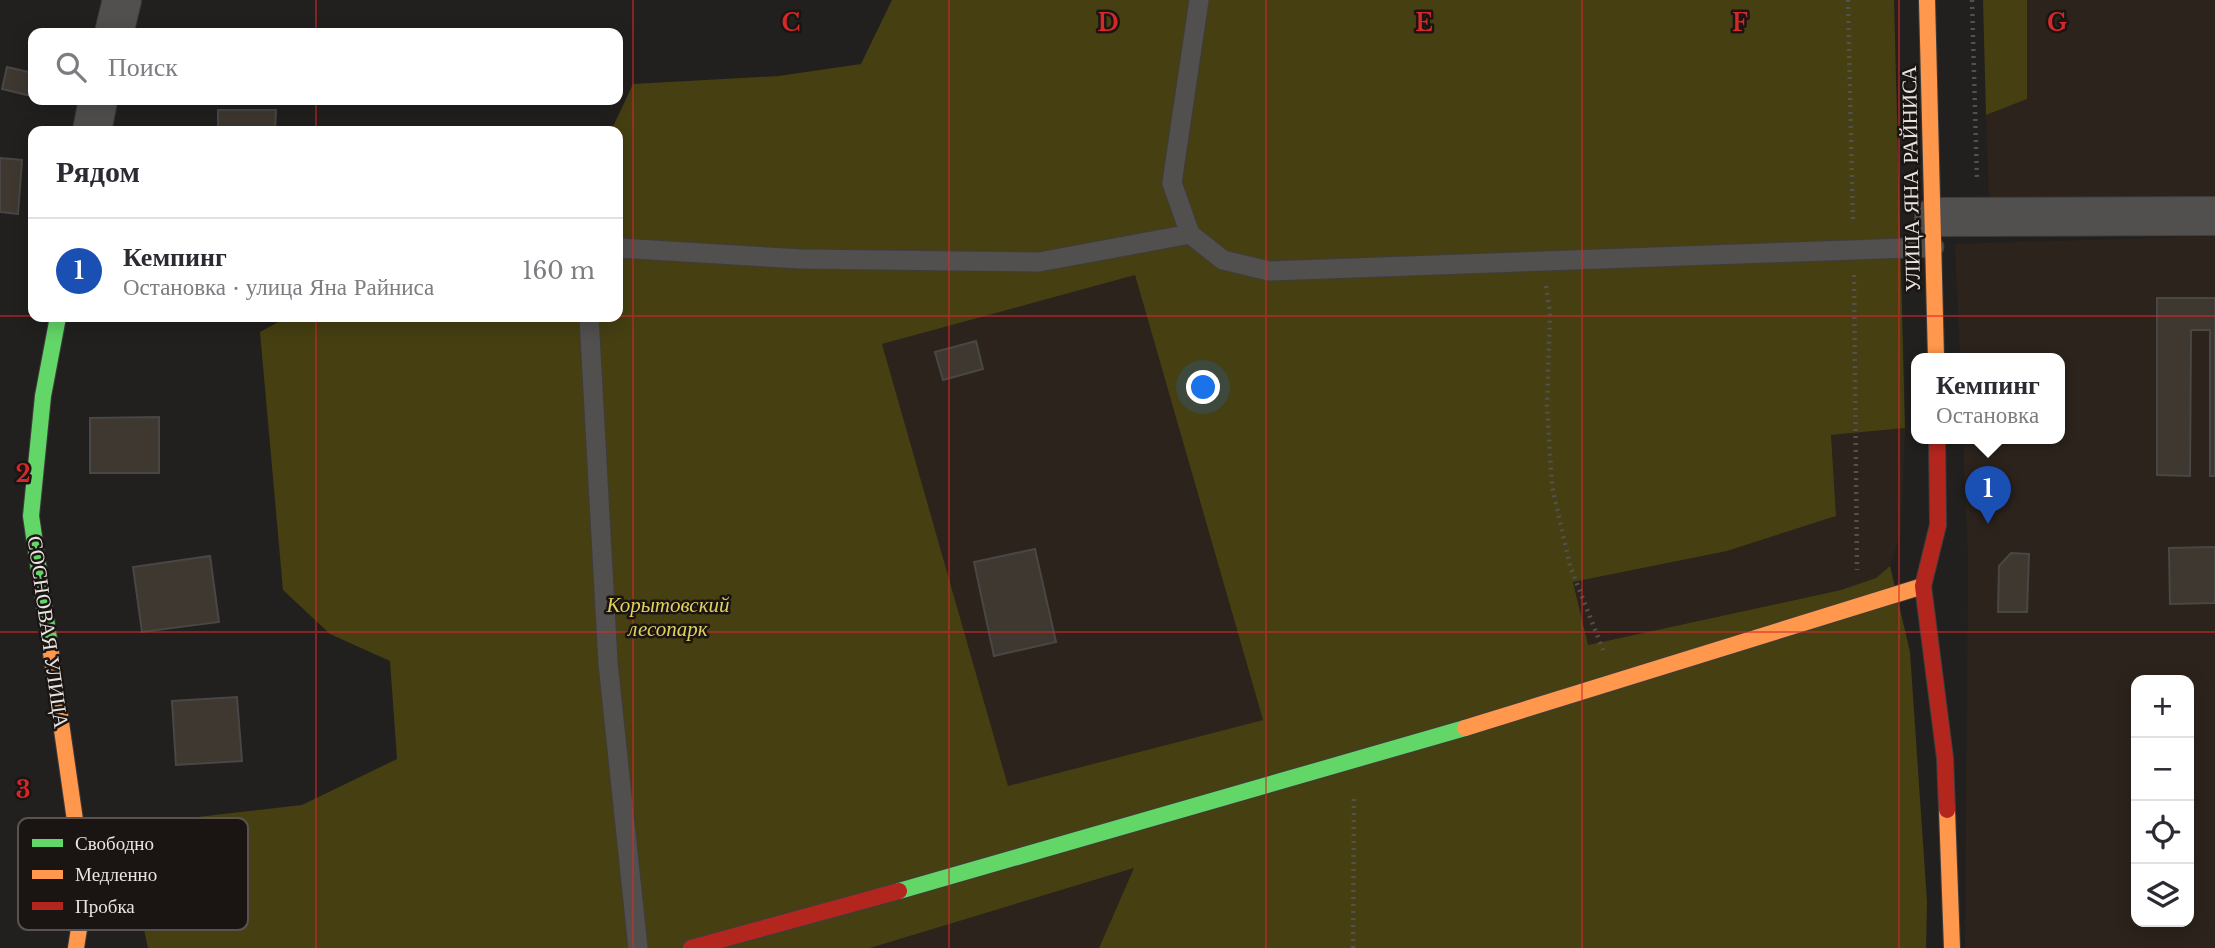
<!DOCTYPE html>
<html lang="ru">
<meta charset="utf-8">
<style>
body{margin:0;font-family:"Libre Baskerville",serif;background:#f2f2f3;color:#2b2b33}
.controls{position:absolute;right:21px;bottom:21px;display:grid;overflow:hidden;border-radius:14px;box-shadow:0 4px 18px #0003}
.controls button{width:63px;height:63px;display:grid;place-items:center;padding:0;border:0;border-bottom:2px solid #e1e1e2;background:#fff;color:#2b2b33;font:35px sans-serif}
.you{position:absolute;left:1204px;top:388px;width:24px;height:24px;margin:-18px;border:5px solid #fff;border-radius:50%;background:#1a73e8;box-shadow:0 0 0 10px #1a73e833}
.badge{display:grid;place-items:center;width:46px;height:46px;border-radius:50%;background:#db2777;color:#fff;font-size:23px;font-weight:700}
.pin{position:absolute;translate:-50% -58px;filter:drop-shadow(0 2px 4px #0008)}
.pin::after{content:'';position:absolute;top:37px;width:24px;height:21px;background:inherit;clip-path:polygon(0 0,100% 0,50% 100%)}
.popup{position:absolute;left:1911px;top:353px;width:154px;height:91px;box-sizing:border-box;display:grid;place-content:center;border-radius:14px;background:#fff;filter:drop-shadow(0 2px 5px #0005);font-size:23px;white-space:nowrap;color:#7c7c81}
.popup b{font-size:26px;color:#2b2b33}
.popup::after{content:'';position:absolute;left:50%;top:100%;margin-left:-14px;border:14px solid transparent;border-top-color:#fff}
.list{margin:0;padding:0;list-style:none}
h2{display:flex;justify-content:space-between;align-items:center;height:91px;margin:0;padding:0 28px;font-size:30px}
h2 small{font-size:23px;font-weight:400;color:#7c7c81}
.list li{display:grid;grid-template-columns:46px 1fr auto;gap:21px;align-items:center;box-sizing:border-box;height:105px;padding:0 28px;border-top:2px solid #e1e1e2}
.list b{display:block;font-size:26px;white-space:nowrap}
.list p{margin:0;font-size:23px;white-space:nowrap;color:#7c7c81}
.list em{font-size:23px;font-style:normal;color:#7c7c81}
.icon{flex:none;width:38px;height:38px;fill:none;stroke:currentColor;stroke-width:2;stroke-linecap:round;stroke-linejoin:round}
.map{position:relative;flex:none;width:2215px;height:948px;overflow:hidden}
.search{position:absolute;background:#fff;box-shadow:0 4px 18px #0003;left:28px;top:28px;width:595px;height:77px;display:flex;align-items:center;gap:18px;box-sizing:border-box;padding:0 24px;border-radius:14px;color:#7c7c81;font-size:26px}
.panel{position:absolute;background:#fff;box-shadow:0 4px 18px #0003;left:28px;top:126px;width:595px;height:196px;border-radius:14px}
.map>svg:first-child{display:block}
</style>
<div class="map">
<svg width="2215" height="948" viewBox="0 0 2215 948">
<rect width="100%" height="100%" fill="#22201e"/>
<!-- built -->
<path fill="#2c231c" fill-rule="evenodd" d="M 2027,0 L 2215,0 L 2215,201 L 1989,202 L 1986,115 L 2027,99 Z
M 2215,236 L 2215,948 L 1965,948 L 1968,559 L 1963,438 L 2060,438 L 2060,358 L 1960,358 L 1955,244 ZM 2136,680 L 2189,680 L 2189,922 L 2136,922 Z
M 1135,275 L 1263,720 L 1008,787 L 882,344 Z
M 1905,428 L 1901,533 L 1890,566 L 1876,578 L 1841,590 L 1588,645 L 1573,582 L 1727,551 L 1836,516 L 1831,435 Z
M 1135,868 L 1099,948 L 870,948 Z"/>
<!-- green -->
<path fill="#463f12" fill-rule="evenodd" d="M 892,0 L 1894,0 L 1905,428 L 1831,435 L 1836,516 L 1727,551 L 1573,582 L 1588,645 L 1841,590 L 1876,578 L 1890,566 L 1910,652 L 1927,902 L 1926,948 L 1099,948 L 1134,868 L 870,948 L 148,948 L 127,851 L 154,822 L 302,805 L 397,759 L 390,661 L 330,634 L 283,590 L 260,332 L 287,317 L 618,317 L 618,131 L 611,131 L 633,84 L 779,76 L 861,64 ZM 1135,275 L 1263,720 L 1008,786 L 882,344 Z
M 1983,0 L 2027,0 L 2027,99 L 1986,115 Z"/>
<!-- building -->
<path fill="#3e3830" stroke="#484745" stroke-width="2" d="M 7,67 L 33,73 L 31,96 L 2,89 Z
M 218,110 L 276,110 L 275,131 L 218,131 Z
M 0,158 L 22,160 L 18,214 L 0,212 Z
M 2157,298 L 2215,298 L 2215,476 L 2210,476 L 2210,330 L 2191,330 L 2190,476 L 2157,475 Z
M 976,341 L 983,369 L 943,380 L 935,352 Z
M 159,417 L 159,473 L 90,473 L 90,418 Z
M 2215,547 L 2215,603 L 2170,604 L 2169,548 Z
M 1035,549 L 1056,642 L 994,656 L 974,562 Z
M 2011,553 L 2029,554 L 2027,612 L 1998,612 L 1999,566 Z
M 210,556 L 219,622 L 142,632 L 133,567 Z
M 237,697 L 242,761 L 176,765 L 172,701 Z"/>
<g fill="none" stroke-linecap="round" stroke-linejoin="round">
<defs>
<path id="lane" d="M 1199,0 L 1172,183 L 1190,234 L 1223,260 L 1269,271 L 1934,247
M 618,248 L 801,259 L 1039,262 L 1190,234
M 589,317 L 608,663 L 638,948"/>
<path id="street" d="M 114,33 L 122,0
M 92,131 L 98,100
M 1934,217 L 2215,216"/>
<path id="fast" d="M 50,646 L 31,516 L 43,396 L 58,317
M 899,891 L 1465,728"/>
<path id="slow" d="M 1927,0 L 1936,358
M 50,646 L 85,890 L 76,948
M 1465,728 L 1923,586
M 1947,810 L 1952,948"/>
<path id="jam" d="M 1937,438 L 1938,525 L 1923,586 L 1945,758 L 1947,810
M 691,948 L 899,891"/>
</defs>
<!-- lane casing -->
<use href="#lane" stroke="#3f3d3c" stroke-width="21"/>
<!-- street casing -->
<use href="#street" stroke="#3f3d3c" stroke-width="40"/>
<!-- fast casing -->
<use href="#fast" stroke="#3f3d3c" stroke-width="18"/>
<!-- slow casing -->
<use href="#slow" stroke="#3f3d3c" stroke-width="18"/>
<!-- jam casing -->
<use href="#jam" stroke="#3f3d3c" stroke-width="18"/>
<!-- path -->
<path stroke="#525150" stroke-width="4.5" stroke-dasharray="2 5" stroke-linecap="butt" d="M 1848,0 L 1853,224
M 1972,0 L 1977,181
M 1854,275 L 1857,570
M 1546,286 L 1550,313 L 1547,406 L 1552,486 L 1570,566 L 1603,650
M 1353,948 L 1354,798"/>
<!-- lane -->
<use href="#lane" stroke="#52504f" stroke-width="19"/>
<!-- street -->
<use href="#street" stroke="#52504f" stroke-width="38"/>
<!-- fast -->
<use href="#fast" stroke="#63d668" stroke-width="16"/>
<!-- slow -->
<use href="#slow" stroke="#ff974d" stroke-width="16"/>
<!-- jam -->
<use href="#jam" stroke="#b3261e" stroke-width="16"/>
</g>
<!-- grid -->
<path fill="none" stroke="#d62828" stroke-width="2" stroke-opacity="0.55" d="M 316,0 L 316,33M 633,0 L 633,948M 949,0 L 949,948M 1266,0 L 1266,948M 1582,0 L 1582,948M 1899,0 L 1899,948M 316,100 L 316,131M 0,316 L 33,316M 618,316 L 2215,316M 316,317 L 316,948M 0,632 L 2215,632"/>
<g text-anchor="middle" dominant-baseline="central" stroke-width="5" stroke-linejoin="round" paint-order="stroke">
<!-- street labels -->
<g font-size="21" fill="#e8e4e2" stroke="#1a1513">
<text transform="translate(1911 179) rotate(-91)">УЛИЦА ЯНА РАЙНИСА</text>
<text transform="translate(48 632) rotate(82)">СОСНОВАЯ УЛИЦА</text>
</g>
<!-- park labels -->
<g font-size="21" font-style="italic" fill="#e1d05c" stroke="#1a1513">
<text x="668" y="605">Корытовский<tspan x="668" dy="24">лесопарк</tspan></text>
</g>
</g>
<!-- legend -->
<rect x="18" y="818" width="230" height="112" rx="10" fill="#1a1513" stroke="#585351" stroke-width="2"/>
<rect x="32" y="839" width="31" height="8" fill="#63d668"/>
<rect x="32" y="870" width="31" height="9" fill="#ff974d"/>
<rect x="32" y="902" width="31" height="8" fill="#b3261e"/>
<g font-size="19" fill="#e8e4e2">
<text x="75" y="850">Свободно</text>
<text x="75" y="881">Медленно</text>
<text x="75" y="913">Пробка</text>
</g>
<g font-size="23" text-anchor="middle" font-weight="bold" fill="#d62828" stroke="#1a1513" stroke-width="5" stroke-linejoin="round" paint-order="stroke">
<text x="791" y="31">C</text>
<text x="1108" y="31">D</text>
<text x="1424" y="31">E</text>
<text x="1740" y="31">F</text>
<text x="2057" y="31">G</text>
<text x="23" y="482">2</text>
<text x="23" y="798">3</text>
</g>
</svg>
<div class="controls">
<button>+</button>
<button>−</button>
<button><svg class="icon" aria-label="locate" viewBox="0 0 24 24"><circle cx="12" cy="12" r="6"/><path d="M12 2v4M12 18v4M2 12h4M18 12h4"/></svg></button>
<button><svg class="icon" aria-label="layers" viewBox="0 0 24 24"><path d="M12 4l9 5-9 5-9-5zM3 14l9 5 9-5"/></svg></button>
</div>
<div class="you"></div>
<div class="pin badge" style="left:1988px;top:524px;background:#1a4fb4">1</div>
<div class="popup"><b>Кемпинг</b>Остановка</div>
<div class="search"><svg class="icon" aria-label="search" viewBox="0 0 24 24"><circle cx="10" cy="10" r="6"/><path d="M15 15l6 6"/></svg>Поиск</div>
<section class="panel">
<h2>Рядом<small></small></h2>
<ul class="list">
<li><span class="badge" style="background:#1a4fb4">1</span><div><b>Кемпинг</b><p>Остановка · улица Яна Райниса</p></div><em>160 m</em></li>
</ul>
</section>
</div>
